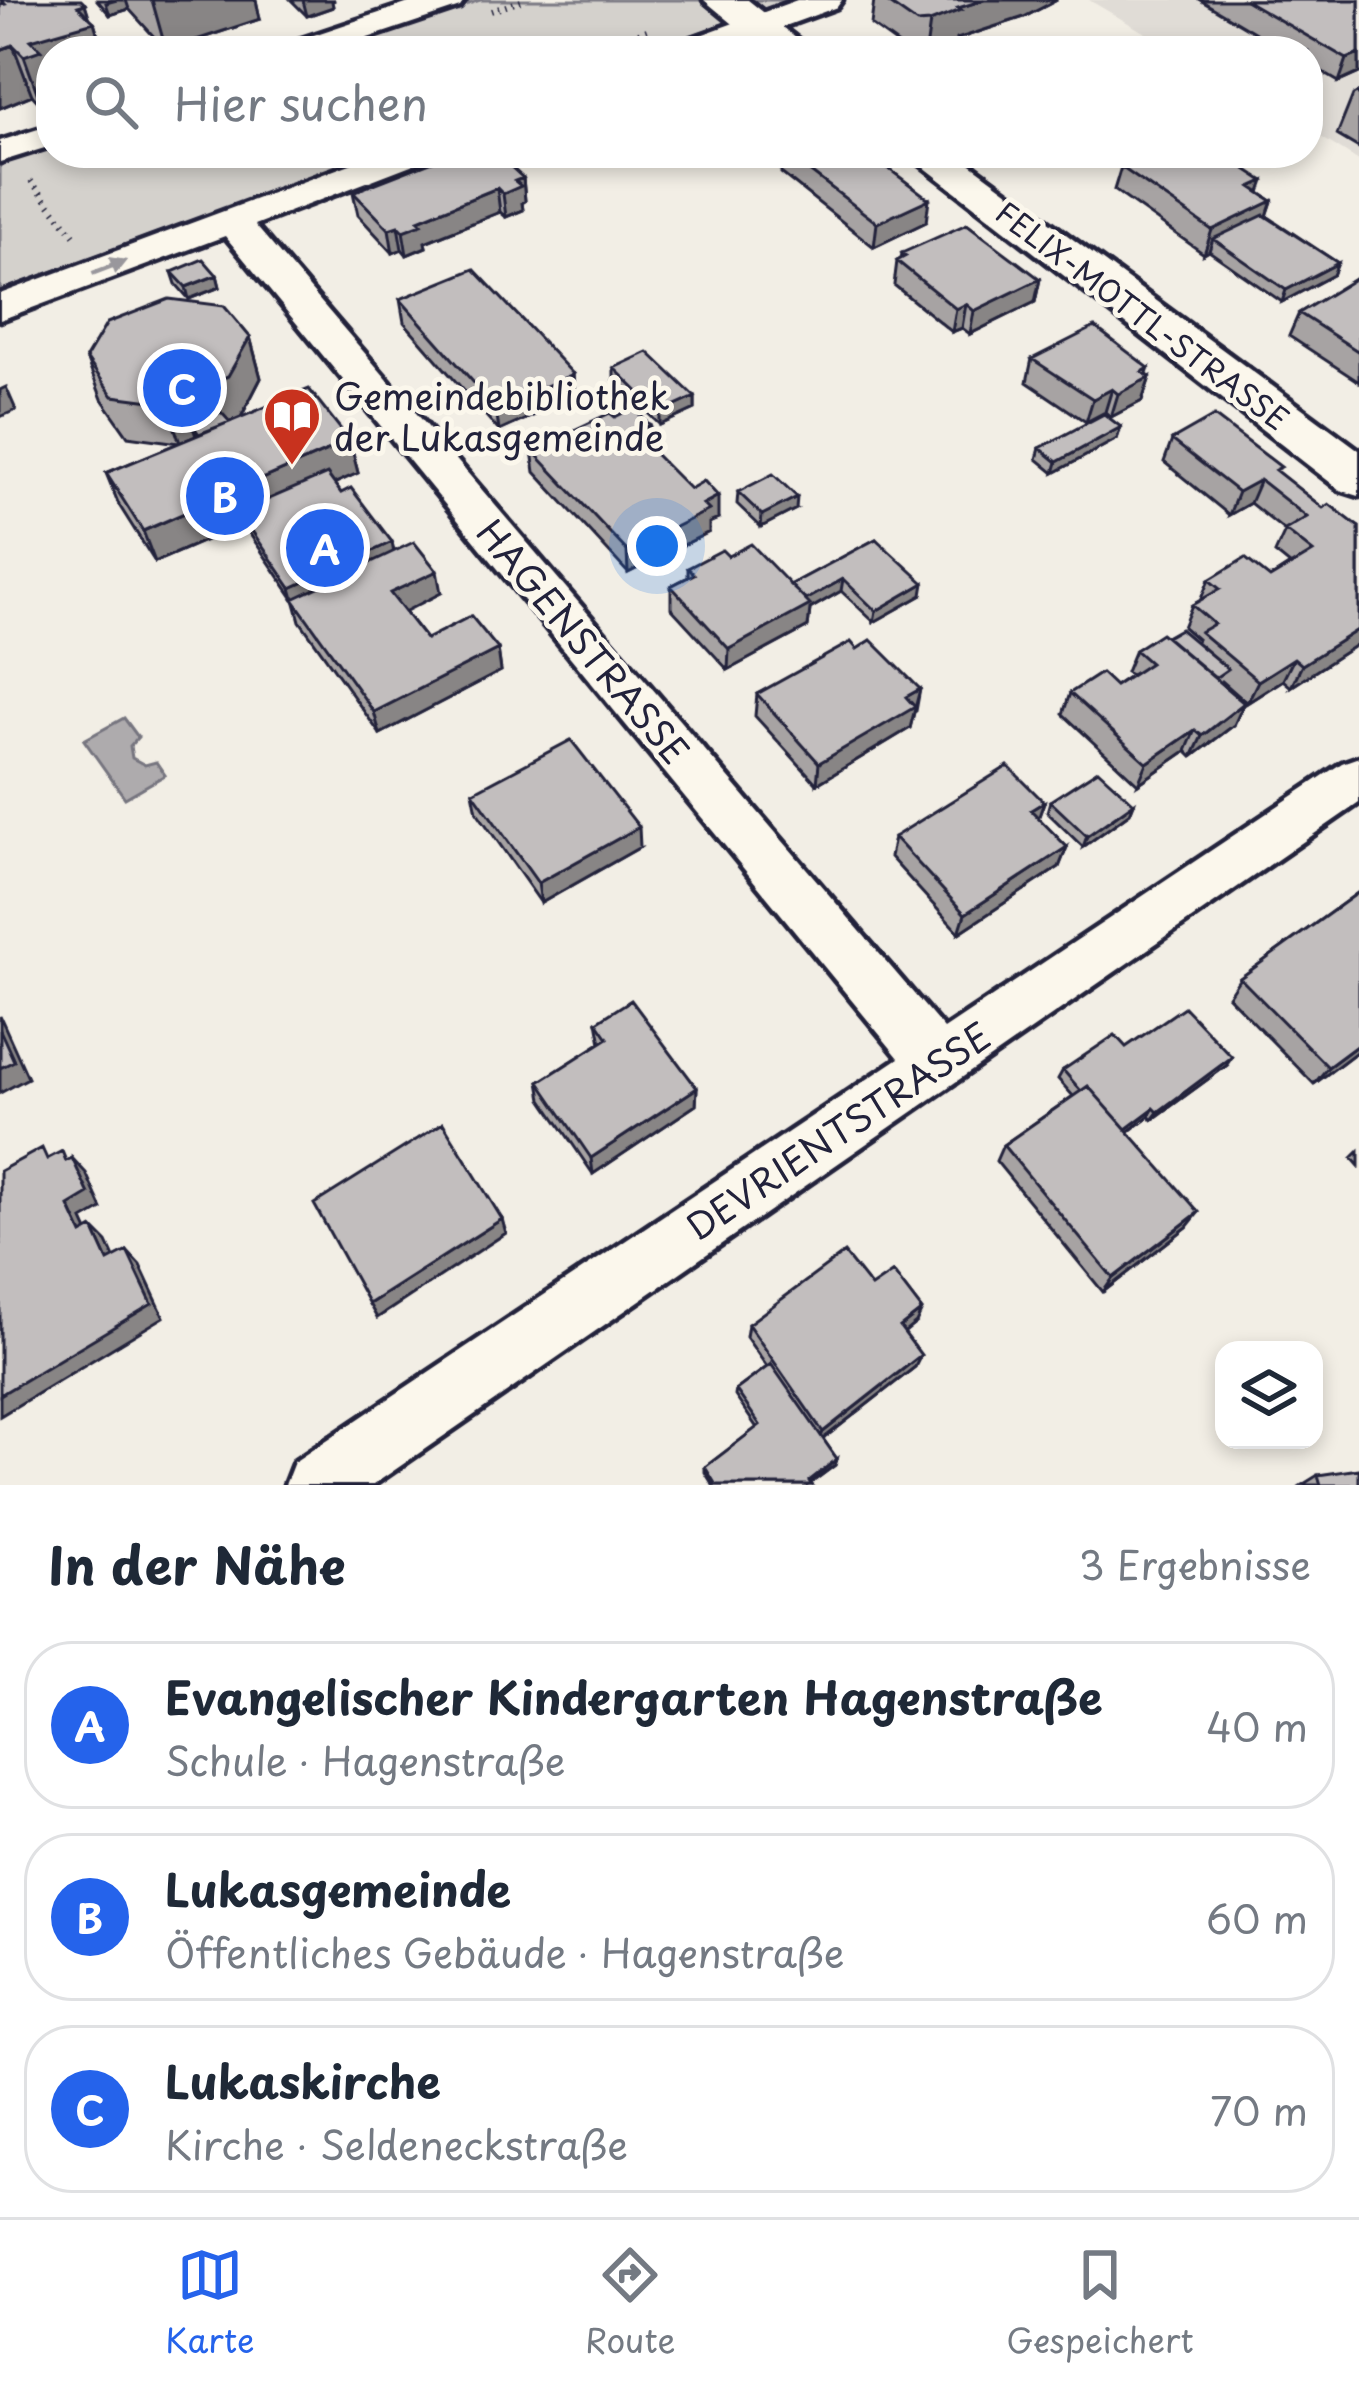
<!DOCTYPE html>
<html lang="de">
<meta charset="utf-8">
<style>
body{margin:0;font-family:"Playpen Sans",sans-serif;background:#f6f6f7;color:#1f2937}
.controls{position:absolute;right:36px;bottom:36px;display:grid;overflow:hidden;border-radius:24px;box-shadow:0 6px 18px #0003}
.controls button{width:108px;height:108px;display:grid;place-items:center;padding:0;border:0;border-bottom:3px solid #e0e1e3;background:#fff;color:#1f2937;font:60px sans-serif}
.you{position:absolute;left:657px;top:546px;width:42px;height:42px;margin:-30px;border:9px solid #fff;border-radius:50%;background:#1a73e8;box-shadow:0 0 0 18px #1a73e833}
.badge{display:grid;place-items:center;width:78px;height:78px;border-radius:50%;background:#2563eb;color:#fff;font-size:39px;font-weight:700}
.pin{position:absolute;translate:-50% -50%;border:6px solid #fff;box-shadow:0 3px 12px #0006}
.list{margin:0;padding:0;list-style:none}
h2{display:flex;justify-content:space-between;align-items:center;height:156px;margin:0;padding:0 48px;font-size:51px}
h2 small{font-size:39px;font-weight:400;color:#747a83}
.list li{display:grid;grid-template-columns:78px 1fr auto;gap:36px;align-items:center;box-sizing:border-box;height:168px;margin:0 24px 24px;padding:0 24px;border:3px solid #e0e1e3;border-radius:48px}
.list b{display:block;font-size:45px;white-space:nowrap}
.list p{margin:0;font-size:39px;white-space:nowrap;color:#747a83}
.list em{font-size:39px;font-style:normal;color:#747a83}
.icon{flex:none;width:66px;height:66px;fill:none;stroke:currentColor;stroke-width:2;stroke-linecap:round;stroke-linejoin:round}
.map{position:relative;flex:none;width:1359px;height:1485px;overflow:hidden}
.search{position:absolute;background:#fff;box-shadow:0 6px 18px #0003;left:36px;right:36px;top:36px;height:132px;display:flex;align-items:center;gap:30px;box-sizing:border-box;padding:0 42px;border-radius:48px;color:#747a83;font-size:45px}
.sheet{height:732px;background:#fff}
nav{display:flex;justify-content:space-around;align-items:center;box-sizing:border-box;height:168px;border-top:3px solid #e0e1e3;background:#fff;font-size:33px;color:#747a83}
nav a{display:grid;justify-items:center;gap:6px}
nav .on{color:#2563eb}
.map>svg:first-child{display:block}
</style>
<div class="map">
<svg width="1359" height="1485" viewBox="0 0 1359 1485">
<rect width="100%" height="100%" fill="#f2eee5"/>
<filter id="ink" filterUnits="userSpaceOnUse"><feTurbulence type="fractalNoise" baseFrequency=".00833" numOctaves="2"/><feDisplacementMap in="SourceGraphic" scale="24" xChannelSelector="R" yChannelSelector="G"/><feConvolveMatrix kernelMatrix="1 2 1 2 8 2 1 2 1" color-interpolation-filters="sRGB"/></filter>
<g filter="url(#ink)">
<!-- built -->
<path fill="#e0dcd6" d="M 1089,0 L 1359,0 L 1359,161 L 1308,129 L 1308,51 L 1176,51 Z"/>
<!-- green -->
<path fill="#d4d1cc" stroke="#7b7a84" stroke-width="3" d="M 480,0 L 790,0 L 649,51 L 330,51 Z
M 51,146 L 51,153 L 374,153 L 0,291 L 0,163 Z"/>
<!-- water -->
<path fill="#aeabad" stroke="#76747f" stroke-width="3" d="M 124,718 L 138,737 L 130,746 L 132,758 L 145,765 L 156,762 L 165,775 L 125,798 L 84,740 Z"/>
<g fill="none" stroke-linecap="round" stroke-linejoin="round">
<defs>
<path id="minor" d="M 418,0 L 465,0 L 460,7 L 329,51 L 282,51 L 287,44 Z
M 797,0 L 842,0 L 837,7 L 717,51 L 671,51 L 676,44 Z
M 51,125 L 51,146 L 0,162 L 0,141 Z
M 380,153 L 429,153 L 424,160 L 255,225 L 944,1029 L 1342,763 L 1359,757 L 1359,803 L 373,1485 L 285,1485 L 294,1462 L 899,1058 L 225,236 L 0,320 L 0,294 Z"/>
<path id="tertiary" d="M 704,0 L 748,0 L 812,51 L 766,51 Z
M 906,153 L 956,153 L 1359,450 L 1359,496 L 1340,490 Z"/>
</defs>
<!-- minor casing -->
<use href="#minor" stroke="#22223b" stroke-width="9"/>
<!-- tertiary casing -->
<use href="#tertiary" stroke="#22223b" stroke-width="9"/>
<!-- path -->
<path stroke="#22223b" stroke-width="6" stroke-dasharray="1.5 6" stroke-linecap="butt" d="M 491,11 L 524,0
M 589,51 L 650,29
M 31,181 L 74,235"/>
<!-- minor -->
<use href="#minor" fill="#fbf7ec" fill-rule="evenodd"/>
<!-- tertiary -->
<use href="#tertiary" fill="#fbf7ec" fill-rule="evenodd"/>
</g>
<!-- wall -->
<path fill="#a7a3a3" stroke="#22223b" stroke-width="3" d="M 1,0 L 85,4 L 89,18 L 94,22 L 103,51 L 51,51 L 51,103 L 42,106 L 32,95 L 0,108 L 0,5 L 3,4 Z
M 97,0 L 256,0 L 260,19 L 166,50 L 129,9 L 110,15 Z
M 291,0 L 335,0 L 332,1 L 333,7 L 307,16 Z
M 874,0 L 1057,0 L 1024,17 L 957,39 L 956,43 L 935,51 L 907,51 L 871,25 Z
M 1200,0 L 1359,0 L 1359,73 L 1339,82 L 1308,64 L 1308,51 L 1286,51 Z
M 1359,92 L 1359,148 L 1337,135 L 1353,95 Z
M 782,153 L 868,153 L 926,222 L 874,247 L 781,173 Z
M 1121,167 L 1260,193 L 1272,201 L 1267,216 L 1338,263 L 1333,275 L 1282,302 L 1209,251 L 1204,254 L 1114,190 Z
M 523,178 L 525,201 L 522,203 L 523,210 L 506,217 L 500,212 L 425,242 L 426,247 L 407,255 L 402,249 L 393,253 L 358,215 L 353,192 Z
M 902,253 L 1040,279 L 1035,302 L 970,334 L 962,328 L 952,332 L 894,285 L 897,261 L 901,259 Z
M 172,272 L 217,275 L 220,287 L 189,299 L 176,284 Z
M 1359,278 L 1359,382 L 1289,336 L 1299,313 Z
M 400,299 L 573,374 L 575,397 L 499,431 L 404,322 Z
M 250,337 L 261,378 L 241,417 L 350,441 L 358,473 L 334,484 L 341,493 L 392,542 L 394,552 L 441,593 L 404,611 L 426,639 L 498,649 L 501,671 L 380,734 L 300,621 L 294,599 L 243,524 L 155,562 L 119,505 L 106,473 L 179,443 L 128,436 L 102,399 L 86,358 Z
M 1032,359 L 1147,375 L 1150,377 L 1142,401 L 1111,417 L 1105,412 L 1086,422 L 1027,382 Z
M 614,368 L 695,397 L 695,409 L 660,425 L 614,380 Z
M 615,417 L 650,425 L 651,447 L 649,448 L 718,519 L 709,523 L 709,532 L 628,573 L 535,472 L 532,450 Z
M 1121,427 L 1117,439 L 1054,473 L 1037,459 L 1040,448 Z
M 1172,440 L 1278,473 L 1323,508 L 1359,527 L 1359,643 L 1291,687 L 1283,680 L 1247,703 L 1222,681 L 1220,683 L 1234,725 L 1192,757 L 1186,751 L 1138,784 L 1063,714 L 1070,693 L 1115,686 L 1131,675 L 1126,672 L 1135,650 L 1166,637 L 1195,642 L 1197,639 L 1183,627 L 1192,605 L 1200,601 L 1209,580 L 1270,578 L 1290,565 L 1275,553 L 1285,531 L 1250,503 L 1229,515 L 1164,462 Z
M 738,492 L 796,509 L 761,527 L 737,504 Z
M 876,539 L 922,595 L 874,622 L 841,591 L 810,609 L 808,627 L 728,670 L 671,608 L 671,586 L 688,577 L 688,568 L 728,556 L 790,585 Z
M 857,649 L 920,689 L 916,711 L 914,712 L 910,728 L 817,784 L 755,716 L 757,694 Z
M 473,792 L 640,847 L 541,903 L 477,812 Z
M 1050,801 L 1134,803 L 1130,813 L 1083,847 L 1047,812 Z
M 1044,802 L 1038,818 L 1067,847 L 1059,867 L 959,933 L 890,857 L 894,837 Z
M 1359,892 L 1359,1050 L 1314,1084 L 1228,996 L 1240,978 Z
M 597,1022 L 697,1088 L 696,1105 L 593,1174 L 542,1099 L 539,1082 L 601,1043 Z
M 1126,1047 L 1226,1066 L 1152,1120 L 1149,1116 L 1128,1132 L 1187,1227 L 1103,1292 L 996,1161 L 1003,1145 L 1073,1096 L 1058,1079 L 1063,1070 Z
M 1359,1151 L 1359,1166 L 1352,1158 Z
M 871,1287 L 916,1323 L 904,1332 L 915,1367 L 823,1439 L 837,1459 L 835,1465 L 811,1483 L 812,1485 L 713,1485 L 705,1472 L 705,1467 L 757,1428 L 735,1396 L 736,1390 L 767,1367 L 746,1337 L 748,1324 Z
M 1318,1475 L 1359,1485 L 1302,1485 Z"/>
<!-- shaded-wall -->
<path fill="#888585" stroke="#22223b" stroke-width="3" d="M 117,0 L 126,0 L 129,9 L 110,15 L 106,3 Z
M 152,0 L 256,0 L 260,19 L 166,50 Z
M 303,0 L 335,0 L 332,1 L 333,7 L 307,16 Z
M 984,0 L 1057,0 L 1024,17 L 957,39 L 956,43 L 935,51 L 926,51 L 930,22 L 958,8 Z
M 85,4 L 91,22 L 94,22 L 103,51 L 51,51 L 51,103 L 42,106 L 24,56 L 31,40 L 78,6 Z
M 13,45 L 32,95 L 0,108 L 0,50 Z
M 1359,54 L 1359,73 L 1339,82 L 1347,59 Z
M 650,153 L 666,153 L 650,159 Z
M 523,178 L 525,201 L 522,203 L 523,210 L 506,217 L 503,194 L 515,181 Z
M 1264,181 L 1256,204 L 1251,187 Z
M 497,188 L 500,212 L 425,242 L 426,247 L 407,255 L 403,231 L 418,220 Z
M 929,199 L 926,222 L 874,247 L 877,223 Z
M 1272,201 L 1264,225 L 1213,239 L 1209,251 L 1204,254 L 1212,230 Z
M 398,226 L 402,249 L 393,253 L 389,229 Z
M 1338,263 L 1333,275 L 1282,302 L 1286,290 Z
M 217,275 L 220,287 L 189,299 L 186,287 Z
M 1040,279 L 1035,302 L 970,334 L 974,311 Z
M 966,304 L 962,328 L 952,332 L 956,309 Z
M 250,337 L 261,378 L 241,417 L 199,435 L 192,424 L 196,436 L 180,443 L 166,403 Z
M 1149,368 L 1145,380 L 1150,377 L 1142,401 L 1111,417 L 1118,394 L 1142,372 Z
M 573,374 L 575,397 L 499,431 L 496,408 Z
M 6,387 L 16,410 L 0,417 L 0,390 Z
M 1112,389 L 1105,412 L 1086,422 L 1093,399 Z
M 695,397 L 695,409 L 660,425 L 660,413 Z
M 650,425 L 651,447 L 634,456 L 634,433 Z
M 1121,427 L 1117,439 L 1054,473 L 1057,462 Z
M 350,441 L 358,473 L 246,522 L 239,512 L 243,524 L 155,562 L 143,531 Z
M 1260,480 L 1250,503 L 1229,515 L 1238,492 Z
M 718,496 L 718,519 L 709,523 L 709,532 L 628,573 L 627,551 Z
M 797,497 L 796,509 L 761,527 L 762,515 Z
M 392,542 L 394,554 L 367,566 L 364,555 Z
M 437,571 L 441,593 L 396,616 L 390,593 Z
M 315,577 L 319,588 L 294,599 L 291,588 Z
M 843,579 L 841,591 L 810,609 L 808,627 L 728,670 L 729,649 L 798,604 Z
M 924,583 L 922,595 L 874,622 L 876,611 Z
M 1359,629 L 1359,643 L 1291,687 L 1302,665 Z
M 498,649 L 501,671 L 380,734 L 374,712 Z
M 1294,658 L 1283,680 L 1247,703 L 1258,681 Z
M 920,689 L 910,728 L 817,784 L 819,763 L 906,697 Z
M 1244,703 L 1234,725 L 1192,757 L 1202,736 Z
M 1195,730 L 1186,751 L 1138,784 L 1147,763 Z
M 1044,802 L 1037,822 L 1031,810 Z
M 1134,803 L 1130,813 L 1083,847 L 1087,836 Z
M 639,827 L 640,847 L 541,903 L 538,883 Z
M 1067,847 L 1059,867 L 959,933 L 965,914 Z
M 0,1016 L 28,1078 L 0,1093 Z
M 1359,1044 L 1359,1050 L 1314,1084 L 1328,1067 Z
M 1232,1057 L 1226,1066 L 1152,1120 L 1158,1112 Z
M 697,1088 L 696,1105 L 593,1174 L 591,1158 Z
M 1154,1108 L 1149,1116 L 1114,1142 L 1119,1134 Z
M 72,1158 L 86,1173 L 102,1209 L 83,1220 L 96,1249 L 82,1234 L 69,1206 Z
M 1199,1212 L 1187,1227 L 1103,1292 L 1113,1278 Z
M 502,1219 L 506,1233 L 377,1318 L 369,1304 Z
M 93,1228 L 107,1242 L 122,1275 L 108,1261 Z
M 127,1251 L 140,1265 L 164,1317 L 0,1416 L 0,1395 Z
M 922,1310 L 916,1323 L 895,1340 L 900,1327 Z
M 921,1355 L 915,1367 L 819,1442 L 823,1432 Z
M 837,1459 L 835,1465 L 808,1485 L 809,1481 Z"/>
<!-- building -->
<path fill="#c2bebe" stroke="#22223b" stroke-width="3" d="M 1,0 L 81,0 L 85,4 L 78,6 L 94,22 L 31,40 L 41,50 L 24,56 L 13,45 L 0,50 L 0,5 L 5,4 Z
M 884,0 L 984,0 L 958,8 L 961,10 L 930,22 L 917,23 Z
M 1245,0 L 1359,0 L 1359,54 L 1347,59 Z
M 453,153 L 496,153 L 523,178 L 515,181 L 521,186 L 503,194 L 497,188 L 418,220 L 422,224 L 403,231 L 398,226 L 389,229 L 353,192 Z
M 786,153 L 868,153 L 929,199 L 877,223 Z
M 1151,153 L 1199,153 L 1210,160 L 1223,154 L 1264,181 L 1251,187 L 1272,201 L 1212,230 L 1121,167 Z
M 1264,215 L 1338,263 L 1286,290 L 1213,239 Z
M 967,224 L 1040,279 L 974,311 L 966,304 L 956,309 L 897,261 L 906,256 L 902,253 Z
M 203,259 L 217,275 L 186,287 L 172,272 Z
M 474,269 L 573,374 L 496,408 L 400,299 Z
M 1358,277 L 1359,278 L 1359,352 L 1299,313 Z
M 169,299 L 224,306 L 250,337 L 228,376 L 166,403 L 113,396 L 86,358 L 107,323 Z
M 1095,327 L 1149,368 L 1142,372 L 1150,377 L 1118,394 L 1112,389 L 1093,399 L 1032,359 Z
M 648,352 L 695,397 L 660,413 L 614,368 Z
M 309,389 L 350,441 L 143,531 L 106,473 Z
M 633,408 L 650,425 L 634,433 L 690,489 L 704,481 L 718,496 L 703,504 L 709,510 L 627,551 L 532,450 L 610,413 L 615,417 Z
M 221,412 L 230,422 L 199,434 L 192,424 Z
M 1104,414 L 1121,427 L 1057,462 L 1040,448 Z
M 1214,416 L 1281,467 L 1275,470 L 1323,508 L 1329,504 L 1359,527 L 1359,629 L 1302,665 L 1294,658 L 1258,681 L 1200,632 L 1214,624 L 1192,605 L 1220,589 L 1209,580 L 1245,558 L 1270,578 L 1313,552 L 1285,530 L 1307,517 L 1260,480 L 1238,492 L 1172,440 Z
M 327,474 L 341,493 L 351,488 L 392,542 L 364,555 L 370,563 L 322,586 L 315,577 L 291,588 L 239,512 Z
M 773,474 L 797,497 L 762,515 L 738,492 Z
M 876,539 L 924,583 L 876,611 L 843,579 L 806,600 L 790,585 Z
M 414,542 L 437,571 L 390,593 L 426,639 L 471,616 L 498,649 L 374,712 L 293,599 Z
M 751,544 L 810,605 L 729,649 L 671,586 L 694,574 L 688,568 L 722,550 L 728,556 Z
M 1180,629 L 1228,669 L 1215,678 L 1166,637 Z
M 1161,633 L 1244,703 L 1202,736 L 1195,730 L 1147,763 L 1070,693 L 1101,673 L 1115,686 L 1150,663 L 1135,650 Z
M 871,640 L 920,689 L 906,697 L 915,707 L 819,763 L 757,694 L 851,642 L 857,649 Z
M 571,740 L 639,827 L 538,883 L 473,792 Z
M 1008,766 L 1044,802 L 1031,810 L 1067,847 L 965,914 L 894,837 Z
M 1098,770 L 1134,803 L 1087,836 L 1050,801 Z
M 1359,892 L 1359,1044 L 1328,1067 L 1240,978 Z
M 631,1000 L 697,1088 L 591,1158 L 539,1082 L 608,1038 L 597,1022 Z
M 1184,1007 L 1232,1057 L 1158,1112 L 1154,1108 L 1126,1129 L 1088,1086 L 1081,1091 L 1063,1070 L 1115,1035 L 1126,1047 Z
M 0,1030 L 14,1061 L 0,1068 Z
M 1088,1086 L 1199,1212 L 1113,1278 L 1003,1145 Z
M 443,1123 L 502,1219 L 369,1304 L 314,1204 Z
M 42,1148 L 47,1159 L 62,1151 L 66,1161 L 72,1158 L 89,1194 L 69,1206 L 82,1234 L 93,1228 L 108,1261 L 127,1251 L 152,1304 L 0,1395 L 0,1171 Z
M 844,1253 L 871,1287 L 893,1272 L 922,1310 L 900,1327 L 921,1355 L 823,1432 L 748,1324 Z
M 771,1364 L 837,1459 L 809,1481 L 812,1485 L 716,1485 L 705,1467 L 760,1425 L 736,1390 Z
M 1359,1469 L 1359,1485 L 1321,1485 L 1318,1475 Z"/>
<!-- one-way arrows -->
<defs><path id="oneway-solid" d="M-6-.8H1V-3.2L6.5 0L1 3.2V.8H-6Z" transform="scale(3)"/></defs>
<use fill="#99979c" href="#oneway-solid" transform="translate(109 267) rotate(-21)"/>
</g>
<!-- icons -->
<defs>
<symbol id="library-pin" viewBox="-11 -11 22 30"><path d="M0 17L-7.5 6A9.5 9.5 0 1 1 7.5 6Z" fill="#c8321e" stroke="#fbf7ec"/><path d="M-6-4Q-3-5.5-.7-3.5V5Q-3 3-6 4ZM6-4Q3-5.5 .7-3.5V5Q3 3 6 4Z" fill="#fff"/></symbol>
</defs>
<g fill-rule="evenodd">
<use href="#library-pin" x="259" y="383" width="66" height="90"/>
</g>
<g text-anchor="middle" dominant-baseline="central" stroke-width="10" stroke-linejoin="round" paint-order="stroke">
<!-- far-street labels -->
<g font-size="30" fill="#22223b" stroke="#fbf7ec">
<text transform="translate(1143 315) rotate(37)">FELIX-MOTTL-STRASSE</text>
</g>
<!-- poi labels -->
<g font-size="36" fill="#22223b" stroke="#fbf7ec" text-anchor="start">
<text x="334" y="395">Gemeindebibliothek<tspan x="334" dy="41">der Lukasgemeinde</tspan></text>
</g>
<!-- street labels -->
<g font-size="36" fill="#22223b" stroke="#fbf7ec">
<text transform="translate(584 641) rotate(50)">HAGENSTRASSE</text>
<text transform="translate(838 1130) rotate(-34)">DEVRIENTSTRASSE</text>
</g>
</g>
</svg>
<div class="controls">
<button><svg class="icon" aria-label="layers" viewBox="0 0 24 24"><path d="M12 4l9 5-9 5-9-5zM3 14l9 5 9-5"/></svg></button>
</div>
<div class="you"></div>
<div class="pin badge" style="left:325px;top:548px">A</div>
<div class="pin badge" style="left:225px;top:496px">B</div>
<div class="pin badge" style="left:182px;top:388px">C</div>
<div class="search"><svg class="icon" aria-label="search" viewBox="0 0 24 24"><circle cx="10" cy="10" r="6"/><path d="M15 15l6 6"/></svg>Hier suchen</div>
</div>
<section class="sheet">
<h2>In der Nähe<small>3 Ergebnisse</small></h2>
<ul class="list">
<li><span class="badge">A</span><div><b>Evangelischer Kindergarten Hagenstraße</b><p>Schule · Hagenstraße</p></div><em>40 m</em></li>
<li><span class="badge">B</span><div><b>Lukasgemeinde</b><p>Öffentliches Gebäude · Hagenstraße</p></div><em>60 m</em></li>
<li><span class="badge">C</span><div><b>Lukaskirche</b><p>Kirche · Seldeneckstraße</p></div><em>70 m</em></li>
</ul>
</section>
<nav>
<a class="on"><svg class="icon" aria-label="map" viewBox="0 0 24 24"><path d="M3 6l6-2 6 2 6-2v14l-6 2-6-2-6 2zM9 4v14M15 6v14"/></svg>Karte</a>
<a><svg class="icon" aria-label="directions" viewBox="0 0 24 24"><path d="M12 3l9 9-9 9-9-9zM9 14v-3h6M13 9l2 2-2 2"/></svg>Route</a>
<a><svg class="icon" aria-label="saved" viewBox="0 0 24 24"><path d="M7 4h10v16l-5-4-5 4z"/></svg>Gespeichert</a>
</nav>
